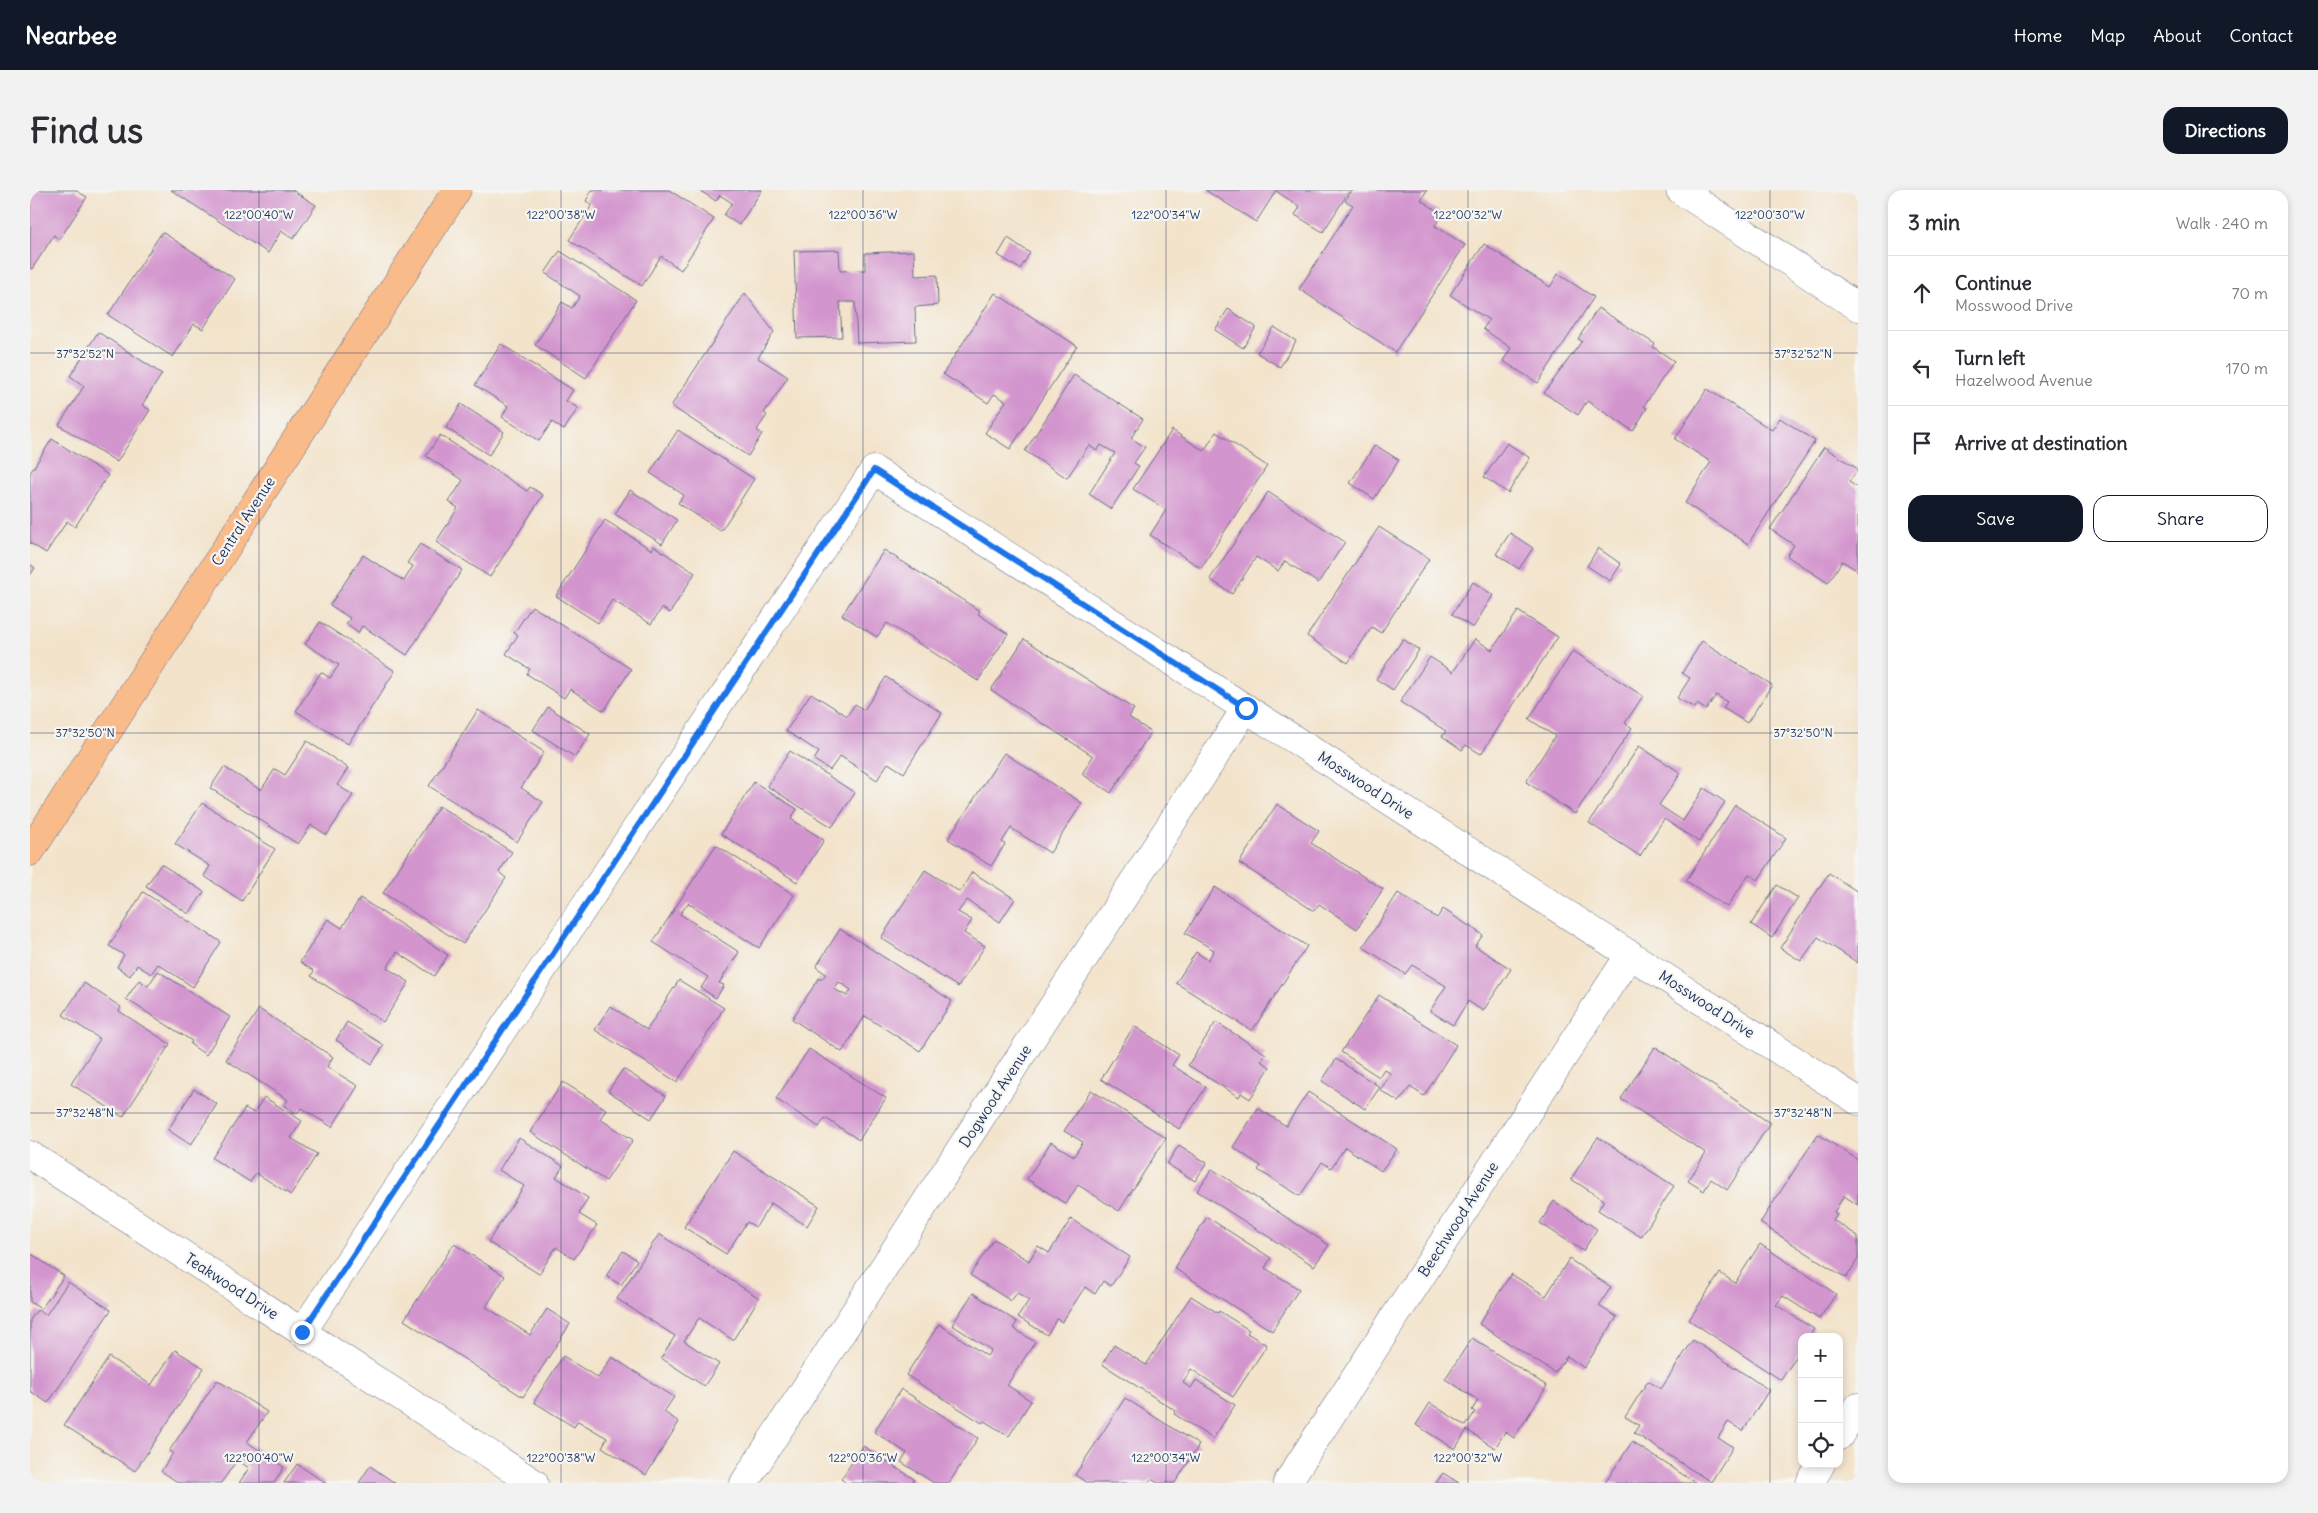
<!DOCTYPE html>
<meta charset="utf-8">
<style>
body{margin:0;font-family:Delius,sans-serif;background:#f2f2f3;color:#2b2b33}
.controls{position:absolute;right:15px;bottom:15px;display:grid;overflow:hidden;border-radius:10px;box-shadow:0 2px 8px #0003}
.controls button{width:45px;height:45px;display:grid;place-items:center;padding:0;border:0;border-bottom:1px solid #e1e1e2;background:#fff;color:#2b2b33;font:25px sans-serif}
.stop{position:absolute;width:15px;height:15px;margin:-11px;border:4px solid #1a73e8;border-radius:50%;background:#fff}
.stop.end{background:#1a73e8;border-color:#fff;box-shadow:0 1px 5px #0008}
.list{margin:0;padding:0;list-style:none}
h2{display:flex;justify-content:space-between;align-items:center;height:65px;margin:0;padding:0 20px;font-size:21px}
h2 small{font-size:16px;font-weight:400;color:#7c7c81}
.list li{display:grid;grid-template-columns:32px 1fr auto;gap:15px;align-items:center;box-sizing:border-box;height:75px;padding:0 20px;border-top:1px solid #e1e1e2}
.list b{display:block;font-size:19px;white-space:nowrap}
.list p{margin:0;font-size:16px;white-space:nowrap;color:#7c7c81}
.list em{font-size:16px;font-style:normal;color:#7c7c81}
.actions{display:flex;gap:10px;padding:15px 20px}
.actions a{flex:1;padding:11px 0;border:1px solid #111827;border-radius:15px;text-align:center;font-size:18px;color:#111827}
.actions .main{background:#111827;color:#fff}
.icon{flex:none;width:28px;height:28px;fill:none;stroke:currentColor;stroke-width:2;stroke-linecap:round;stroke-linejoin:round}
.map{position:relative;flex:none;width:1828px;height:1293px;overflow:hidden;border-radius:15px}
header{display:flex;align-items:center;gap:30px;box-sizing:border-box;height:70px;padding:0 25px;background:#111827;color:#fff}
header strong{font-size:24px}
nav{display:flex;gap:28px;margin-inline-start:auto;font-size:18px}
.intro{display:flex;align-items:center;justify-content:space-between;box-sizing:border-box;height:120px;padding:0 30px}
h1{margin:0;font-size:35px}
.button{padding:12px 22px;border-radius:15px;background:#111827;color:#fff;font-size:18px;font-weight:700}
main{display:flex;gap:30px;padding:0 30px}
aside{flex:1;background:#fff;border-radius:15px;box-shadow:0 2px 8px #0003}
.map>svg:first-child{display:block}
</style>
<header>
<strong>Nearbee</strong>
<nav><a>Home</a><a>Map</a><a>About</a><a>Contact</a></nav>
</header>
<div class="intro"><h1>Find us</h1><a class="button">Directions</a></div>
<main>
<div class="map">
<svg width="1828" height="1293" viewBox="0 0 1828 1293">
<rect width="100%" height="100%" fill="#f6f6f2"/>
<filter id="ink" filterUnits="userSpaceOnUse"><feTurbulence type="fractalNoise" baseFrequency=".02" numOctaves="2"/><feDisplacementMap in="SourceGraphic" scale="10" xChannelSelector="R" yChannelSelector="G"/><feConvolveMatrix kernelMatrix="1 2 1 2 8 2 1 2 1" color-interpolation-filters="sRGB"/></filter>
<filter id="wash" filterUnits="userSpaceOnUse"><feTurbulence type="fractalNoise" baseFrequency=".0096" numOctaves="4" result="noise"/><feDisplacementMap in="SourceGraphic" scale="20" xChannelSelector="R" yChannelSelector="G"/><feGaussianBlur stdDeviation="1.12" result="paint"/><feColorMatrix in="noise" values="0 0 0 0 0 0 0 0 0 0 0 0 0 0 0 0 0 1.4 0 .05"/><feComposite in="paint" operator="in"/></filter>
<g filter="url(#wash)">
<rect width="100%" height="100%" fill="#f3e3cb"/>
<g id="blocks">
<!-- building -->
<path fill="#d395ce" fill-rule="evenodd" d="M 0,0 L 45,0 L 57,7 L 29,50 L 24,45 L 2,79 L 0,78 Z
M 141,0 L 262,0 L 286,15 L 263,49 L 251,41 L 238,63 Z
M 562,0 L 639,0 L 684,29 L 651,80 L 631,66 L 612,96 L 539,50 L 562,15 L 556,11 Z
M 669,0 L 732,0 L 709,35 L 694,25 L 702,13 L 690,5 L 686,11 Z
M 1175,0 L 1320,0 L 1293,42 L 1265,25 L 1270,17 L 1246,1 L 1226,32 Z
M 1323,0 L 1397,0 L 1391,10 L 1412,24 L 1405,36 L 1435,55 L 1365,162 L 1269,99 L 1323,15 L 1315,11 Z
M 132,42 L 205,89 L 173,139 L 164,134 L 143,167 L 78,125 Z
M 978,48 L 1000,63 L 990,79 L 968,65 Z
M 1454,54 L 1520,97 L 1528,84 L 1564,107 L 1508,193 L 1473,171 L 1481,158 L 1453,139 L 1459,130 L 1420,105 Z
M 809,60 L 810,81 L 835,80 L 835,63 L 884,61 L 885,86 L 907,85 L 908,115 L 885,117 L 886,151 L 827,153 L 825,112 L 810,112 L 812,147 L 767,148 L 764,61 Z
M 530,61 L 606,110 L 556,188 L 505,155 L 532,112 L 542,118 L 550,106 L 515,83 Z
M 715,103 L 744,142 L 728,168 L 758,187 L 734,223 L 737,225 L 727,240 L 732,244 L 718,266 L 641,216 Z
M 965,103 L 1047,156 L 980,259 L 955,243 L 976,211 L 964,204 L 958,213 L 913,184 Z
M 1568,118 L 1625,154 L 1623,157 L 1644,171 L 1614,216 L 1617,218 L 1603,241 L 1557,211 L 1548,225 L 1514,203 L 1552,151 L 1548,149 Z
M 1198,119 L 1226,137 L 1213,158 L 1185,140 Z
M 1244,137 L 1266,151 L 1250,177 L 1227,163 Z
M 68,142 L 132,184 L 112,215 L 120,220 L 87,272 L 29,235 L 54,196 L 40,186 Z
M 471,154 L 543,200 L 536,211 L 548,218 L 534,240 L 522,232 L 509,251 L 472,227 L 478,216 L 445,195 Z
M 1044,185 L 1113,229 L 1101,248 L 1115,257 L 1104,273 L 1109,276 L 1081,319 L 1059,304 L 1085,263 L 1071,255 L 1067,261 L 1059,255 L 1037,288 L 995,261 Z
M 1677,199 L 1742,240 L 1750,228 L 1785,251 L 1718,354 L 1655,313 L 1681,272 L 1645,249 Z
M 431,214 L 474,242 L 459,265 L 416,238 Z
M 648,240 L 724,289 L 691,341 L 648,313 L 654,305 L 620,283 Z
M 1142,240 L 1174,261 L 1186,242 L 1237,276 L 1171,378 L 1120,345 L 1136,320 L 1103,299 Z
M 410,245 L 497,301 L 500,297 L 513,305 L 460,387 L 406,352 L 428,318 L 419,312 L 433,290 L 396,266 Z
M 22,249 L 78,285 L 45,337 L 37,331 L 16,363 L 0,353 L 0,283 Z
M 1477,253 L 1500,268 L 1478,303 L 1454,287 Z
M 1345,255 L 1369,270 L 1344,309 L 1320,293 Z
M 1794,257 L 1828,279 L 1819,292 L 1828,298 L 1828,381 L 1812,371 L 1798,393 L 1757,366 L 1764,355 L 1740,339 Z
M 600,300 L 647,330 L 632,354 L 585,324 Z
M 1238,302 L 1315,352 L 1288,393 L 1255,371 L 1248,381 L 1226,367 L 1202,404 L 1180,389 Z
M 575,330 L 622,360 L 624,356 L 665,383 L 640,423 L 632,418 L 621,434 L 582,410 L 568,433 L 526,406 Z
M 1349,337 L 1399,369 L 1351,443 L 1342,437 L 1318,473 L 1277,446 Z
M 1480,343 L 1503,358 L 1489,379 L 1466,364 Z
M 390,354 L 432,380 L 377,465 L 332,436 L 328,443 L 316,434 L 320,428 L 300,415 L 333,365 L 374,391 L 383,376 L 377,373 Z
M 1568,358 L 1591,374 L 1580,391 L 1557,376 Z
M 854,360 L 950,421 L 948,424 L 978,444 L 948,491 L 857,433 L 847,447 L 812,425 Z
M 0,374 L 5,378 L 0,385 Z
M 1443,392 L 1463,405 L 1443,438 L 1422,424 Z
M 502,416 L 601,479 L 574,521 L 540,499 L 534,508 L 497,484 L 500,479 L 476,464 L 488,445 L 484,443 Z
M 1488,421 L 1528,447 L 1451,564 L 1436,555 L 1432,560 L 1412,546 L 1416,541 L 1370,512 L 1400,467 L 1423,482 L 1445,449 L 1462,460 Z
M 290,432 L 365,481 L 318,554 L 266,521 L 291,482 L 300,488 L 309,475 L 275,454 Z
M 994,449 L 1104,519 L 1099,527 L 1121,542 L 1081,603 L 1052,584 L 1063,566 L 961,500 Z
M 1373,449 L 1389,460 L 1363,500 L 1346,489 Z
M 1672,451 L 1742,495 L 1717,533 L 1693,518 L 1697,512 L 1686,505 L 1676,520 L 1667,514 L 1665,518 L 1647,508 L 1660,488 L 1652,483 Z
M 1543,461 L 1613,506 L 1595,533 L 1602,538 L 1545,624 L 1496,592 L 1525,546 L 1499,529 Z
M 856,487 L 912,523 L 874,583 L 858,573 L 847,590 L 810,566 L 800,580 L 784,570 L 789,562 L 756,541 L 781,503 L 817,526 L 825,514 L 834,520 Z
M 518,517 L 560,544 L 545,567 L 503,540 Z
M 448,520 L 514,562 L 491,598 L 513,612 L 487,652 L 399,596 Z
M 277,551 L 318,578 L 307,595 L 323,605 L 297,645 L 281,635 L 268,654 L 180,598 L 194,577 L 231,600 L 245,579 L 255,585 Z
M 1609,556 L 1651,583 L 1629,615 L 1653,631 L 1674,598 L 1695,612 L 1669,652 L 1634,629 L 1610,666 L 1559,633 Z
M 760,561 L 825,603 L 802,637 L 737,596 Z
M 974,563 L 1052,613 L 1020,663 L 981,638 L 972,652 L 975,654 L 961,676 L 918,649 Z
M 724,592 L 767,619 L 761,629 L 794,650 L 767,692 L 691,644 Z
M 172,613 L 245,659 L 212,711 L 174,686 L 180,676 L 145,654 Z
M 1247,614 L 1289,641 L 1281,653 L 1353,699 L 1327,739 L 1289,714 L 1284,721 L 1209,673 Z
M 1705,615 L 1756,648 L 1728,690 L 1719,684 L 1697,717 L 1656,691 Z
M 409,616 L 482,662 L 469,682 L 476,688 L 433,754 L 353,703 Z
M 686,655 L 764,705 L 729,758 L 658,713 L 650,724 L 709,762 L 689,793 L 694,795 L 686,808 L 671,798 L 678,787 L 623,752 Z
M 131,674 L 174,702 L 159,724 L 116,696 Z
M 895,680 L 930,702 L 942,682 L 985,709 L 970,732 L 937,710 L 928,722 L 942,730 L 934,743 L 955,756 L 928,797 L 851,748 Z
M 1799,683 L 1828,702 L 1828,773 L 1788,747 L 1771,771 L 1750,758 Z
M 1747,695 L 1768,708 L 1742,748 L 1721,734 Z
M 1185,697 L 1277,756 L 1222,841 L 1146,793 L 1166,762 L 1178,770 L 1184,760 L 1155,743 Z
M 113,702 L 191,752 L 163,797 L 128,774 L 121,784 L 107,775 L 100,786 L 87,777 L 94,765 L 79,756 Z
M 1368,703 L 1407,728 L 1413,719 L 1453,745 L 1445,756 L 1481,779 L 1453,821 L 1438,811 L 1423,835 L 1400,821 L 1416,796 L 1382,775 L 1375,784 L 1333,757 Z
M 330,708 L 418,765 L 404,786 L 367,762 L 357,778 L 379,792 L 353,832 L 281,786 L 284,781 L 270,772 L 298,729 L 312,738 Z
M 810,739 L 922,811 L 890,861 L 835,826 L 812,862 L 762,829 L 789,788 L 791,790 L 796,784 L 786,777 ZM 809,792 L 821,800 L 817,806 L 804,799 Z
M 128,781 L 200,827 L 176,865 L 160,854 L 162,851 L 96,809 L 109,790 L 118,796 Z
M 649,790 L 694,818 L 647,892 L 565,840 L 580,816 L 617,840 Z
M 54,793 L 91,817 L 89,821 L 140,854 L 93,927 L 41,894 L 70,849 L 33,825 Z
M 1349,805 L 1426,855 L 1394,906 L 1380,897 L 1369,912 L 1350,900 L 1361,884 L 1354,879 L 1349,887 L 1311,862 Z
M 229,819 L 303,867 L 297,877 L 328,896 L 302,937 L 271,918 L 267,924 L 254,916 L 258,910 L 196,870 Z
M 317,832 L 354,855 L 342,874 L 306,850 Z
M 1186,832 L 1236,864 L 1231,871 L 1240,877 L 1220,909 L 1211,903 L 1209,907 L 1158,875 Z
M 1104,836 L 1149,865 L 1142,875 L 1176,897 L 1149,939 L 1071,889 Z
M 1625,857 L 1740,933 L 1697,1000 L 1681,989 L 1674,1001 L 1658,991 L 1676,963 L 1591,909 Z
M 779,859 L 856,908 L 829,950 L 795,928 L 789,937 L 746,909 Z
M 1306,869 L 1350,897 L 1335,919 L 1292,891 Z
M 593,879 L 636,906 L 621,929 L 578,901 Z
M 533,892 L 576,919 L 570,929 L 603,950 L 576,991 L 500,942 Z
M 164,899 L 187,914 L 161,955 L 138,940 Z
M 1061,900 L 1136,948 L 1089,1021 L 1048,995 L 1036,1014 L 997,989 L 1021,952 L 1044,966 L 1053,952 L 1034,941 Z
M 1278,902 L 1367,959 L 1351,981 L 1315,957 L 1301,978 L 1292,972 L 1270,1006 L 1228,980 L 1231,976 L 1203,957 L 1228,918 L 1256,936 Z
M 234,907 L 272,931 L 261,948 L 287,964 L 261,1005 L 226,983 L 220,992 L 182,968 L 215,918 L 224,923 Z
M 1788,944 L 1828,970 L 1828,1015 L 1814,1006 L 1804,1022 L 1807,1024 L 1803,1030 L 1828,1046 L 1828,1069 L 1816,1088 L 1730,1033 Z
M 1568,947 L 1644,996 L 1611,1047 L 1568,1020 L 1574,1010 L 1541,989 Z
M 489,948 L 533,976 L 526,987 L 558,1008 L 549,1024 L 567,1035 L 544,1069 L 526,1057 L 509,1084 L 458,1052 L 494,996 L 469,980 Z
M 1149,955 L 1177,973 L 1165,991 L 1137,974 Z
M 703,961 L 789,1016 L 777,1036 L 741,1013 L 726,1037 L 717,1032 L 696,1064 L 654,1037 Z
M 1182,979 L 1299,1055 L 1284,1076 L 1167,1001 Z
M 1524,1011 L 1567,1039 L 1553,1061 L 1510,1033 Z
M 1177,1027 L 1241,1068 L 1235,1078 L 1269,1099 L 1242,1141 L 1144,1078 Z
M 1041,1029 L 1100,1067 L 1081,1096 L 1073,1091 L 1065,1104 L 1055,1097 L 1032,1132 L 1027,1129 L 1017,1145 L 988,1127 L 999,1110 L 987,1103 L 981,1111 L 940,1085 L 964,1049 L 999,1071 L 1008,1056 L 1019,1063 Z
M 629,1044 L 729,1108 L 703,1150 L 669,1128 L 654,1151 L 689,1174 L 674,1196 L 631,1168 L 645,1146 L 587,1109 Z
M 424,1054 L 475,1086 L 456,1117 L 500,1145 L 517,1119 L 540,1134 L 493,1207 L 374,1130 Z
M 1730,1054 L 1806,1104 L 1789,1129 L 1753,1106 L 1746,1115 L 1784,1139 L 1779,1147 L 1772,1147 L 1772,1158 L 1751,1190 L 1659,1130 L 1690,1083 L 1705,1093 Z
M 593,1061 L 607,1070 L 591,1095 L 576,1086 Z
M 0,1063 L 34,1086 L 11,1119 L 0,1112 Z
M 1539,1069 L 1581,1097 L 1569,1116 L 1587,1127 L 1554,1178 L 1537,1166 L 1525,1183 L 1449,1134 L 1481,1084 L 1516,1106 Z
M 38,1092 L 81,1120 L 18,1213 L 0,1201 L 0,1130 L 7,1120 L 16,1125 Z
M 943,1103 L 987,1132 L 983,1138 L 1005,1152 L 977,1195 L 1001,1211 L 979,1246 L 954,1231 L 952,1233 L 876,1185 L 909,1134 L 957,1166 L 961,1160 L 922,1135 Z
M 1161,1106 L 1188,1123 L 1189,1121 L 1219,1140 L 1217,1143 L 1237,1155 L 1203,1207 L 1161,1179 L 1153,1193 L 1161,1198 L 1166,1190 L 1205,1215 L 1183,1249 L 1144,1224 L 1146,1221 L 1072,1174 L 1084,1155 L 1116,1175 Z
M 1442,1148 L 1517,1196 L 1484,1248 L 1475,1242 L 1465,1258 L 1437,1240 L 1425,1259 L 1386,1235 L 1400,1213 L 1436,1236 L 1445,1222 L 1442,1220 L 1448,1210 L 1415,1189 Z
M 1663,1150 L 1739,1200 L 1713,1241 L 1698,1232 L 1688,1248 L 1703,1257 L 1681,1292 L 1604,1243 L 1609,1235 L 1595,1227 L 1618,1191 L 1631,1199 Z
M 145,1160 L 174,1178 L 105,1281 L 34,1235 L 79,1167 L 121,1195 Z
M 533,1166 L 568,1188 L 582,1167 L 644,1207 L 634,1222 L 649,1232 L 616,1285 L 572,1257 L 577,1248 L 548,1231 L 544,1237 L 504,1212 Z
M 187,1190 L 237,1222 L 217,1252 L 254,1277 L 244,1293 L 209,1293 L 219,1278 L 207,1270 L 191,1293 L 149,1293 L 131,1281 L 143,1263 L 139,1261 Z
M 871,1199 L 948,1248 L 919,1293 L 904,1293 L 871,1272 L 877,1263 L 844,1242 Z
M 1095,1208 L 1169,1255 L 1145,1293 L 1128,1293 L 1121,1289 L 1118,1293 L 1057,1293 L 1045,1285 Z
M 1602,1252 L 1666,1293 L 1575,1293 Z
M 833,1256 L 884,1289 L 882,1293 L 816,1293 L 811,1289 Z
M 267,1274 L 296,1293 L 254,1293 Z
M 340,1276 L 365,1293 L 329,1293 Z
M 1413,1283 L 1429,1293 L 1406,1293 Z"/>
</g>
</g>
<g filter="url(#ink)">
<use href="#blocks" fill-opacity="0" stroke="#676e84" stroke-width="1"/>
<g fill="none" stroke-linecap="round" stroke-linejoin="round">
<defs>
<path id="minor" d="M 1650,0 L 1828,117
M 0,965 L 504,1293
M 272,1142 L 844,280 L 1828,911
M 1809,1246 L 1828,1217
M 714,1293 L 1216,518
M 1257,1293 L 1600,764
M 1780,1293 L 1791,1274"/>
<path id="major" d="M 0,662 L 427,0"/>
</defs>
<!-- minor casing -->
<use href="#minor" stroke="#676e84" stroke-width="29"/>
<!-- major casing -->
<use href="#major" stroke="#676e84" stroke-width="29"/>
<!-- minor -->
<use href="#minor" stroke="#fff" stroke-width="28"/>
<!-- major -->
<use href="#major" stroke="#fabb8b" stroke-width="28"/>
</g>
</g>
<g fill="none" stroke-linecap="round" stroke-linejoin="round" filter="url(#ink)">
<!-- route -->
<path stroke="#1a73e8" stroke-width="6" d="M 272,1142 L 844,280 L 1216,518"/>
</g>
<!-- ticks -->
<path fill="none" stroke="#1b2f5e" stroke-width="1" stroke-opacity="0.45" d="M 229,0 L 229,1293M 531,0 L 531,1293M 833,0 L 833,1293M 1136,0 L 1136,1293M 1438,0 L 1438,1293M 1740,0 L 1740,1293M 0,163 L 1828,163M 0,543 L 1828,543M 0,923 L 1828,923"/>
<g text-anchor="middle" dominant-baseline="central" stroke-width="4.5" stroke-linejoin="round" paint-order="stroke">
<!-- street labels -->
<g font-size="15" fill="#1b2f5e" stroke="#f6f6f2">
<text transform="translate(213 331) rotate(-57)">Central Avenue</text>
<text transform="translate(1336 595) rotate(33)">Mosswood Drive</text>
<text transform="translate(1677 814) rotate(33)">Mosswood Drive</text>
<text transform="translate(965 906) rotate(-57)">Dogwood Avenue</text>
<text transform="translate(1428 1029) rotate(-57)">Beechwood Avenue</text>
<text transform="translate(202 1096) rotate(33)">Teakwood Drive</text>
</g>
</g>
<g font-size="12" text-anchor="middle" fill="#1b2f5e" stroke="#f6f6f2" stroke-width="4.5" stroke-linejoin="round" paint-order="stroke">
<text x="229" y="29">122°00'40"W</text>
<text x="531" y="29">122°00'38"W</text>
<text x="833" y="29">122°00'36"W</text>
<text x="1136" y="29">122°00'34"W</text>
<text x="1438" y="29">122°00'32"W</text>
<text x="1740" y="29">122°00'30"W</text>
<text x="55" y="168">37°32'52"N</text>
<text x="1773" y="168">37°32'52"N</text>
<text x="55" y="547">37°32'50"N</text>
<text x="1773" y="547">37°32'50"N</text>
<text x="55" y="927">37°32'48"N</text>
<text x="1773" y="927">37°32'48"N</text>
<text x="229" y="1272">122°00'40"W</text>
<text x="531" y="1272">122°00'38"W</text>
<text x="833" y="1272">122°00'36"W</text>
<text x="1136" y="1272">122°00'34"W</text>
<text x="1438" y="1272">122°00'32"W</text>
</g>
</svg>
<div class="controls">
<button>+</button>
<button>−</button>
<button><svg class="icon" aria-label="locate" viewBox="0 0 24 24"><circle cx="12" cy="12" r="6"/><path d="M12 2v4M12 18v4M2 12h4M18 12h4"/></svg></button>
</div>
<div class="stop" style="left:1216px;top:518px"></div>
<div class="stop end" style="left:272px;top:1142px"></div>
</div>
<aside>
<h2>3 min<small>Walk · 240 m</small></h2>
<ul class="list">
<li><svg class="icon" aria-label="ahead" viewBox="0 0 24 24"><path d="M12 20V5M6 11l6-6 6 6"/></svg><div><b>Continue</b><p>Mosswood Drive</p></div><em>70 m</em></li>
<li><svg class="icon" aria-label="left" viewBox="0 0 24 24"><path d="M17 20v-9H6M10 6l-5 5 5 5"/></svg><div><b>Turn left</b><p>Hazelwood Avenue</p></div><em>170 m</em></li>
<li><svg class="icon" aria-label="arrive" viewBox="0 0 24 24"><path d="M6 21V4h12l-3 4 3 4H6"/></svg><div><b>Arrive at destination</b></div></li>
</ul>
<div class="actions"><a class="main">Save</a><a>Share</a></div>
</aside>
</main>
